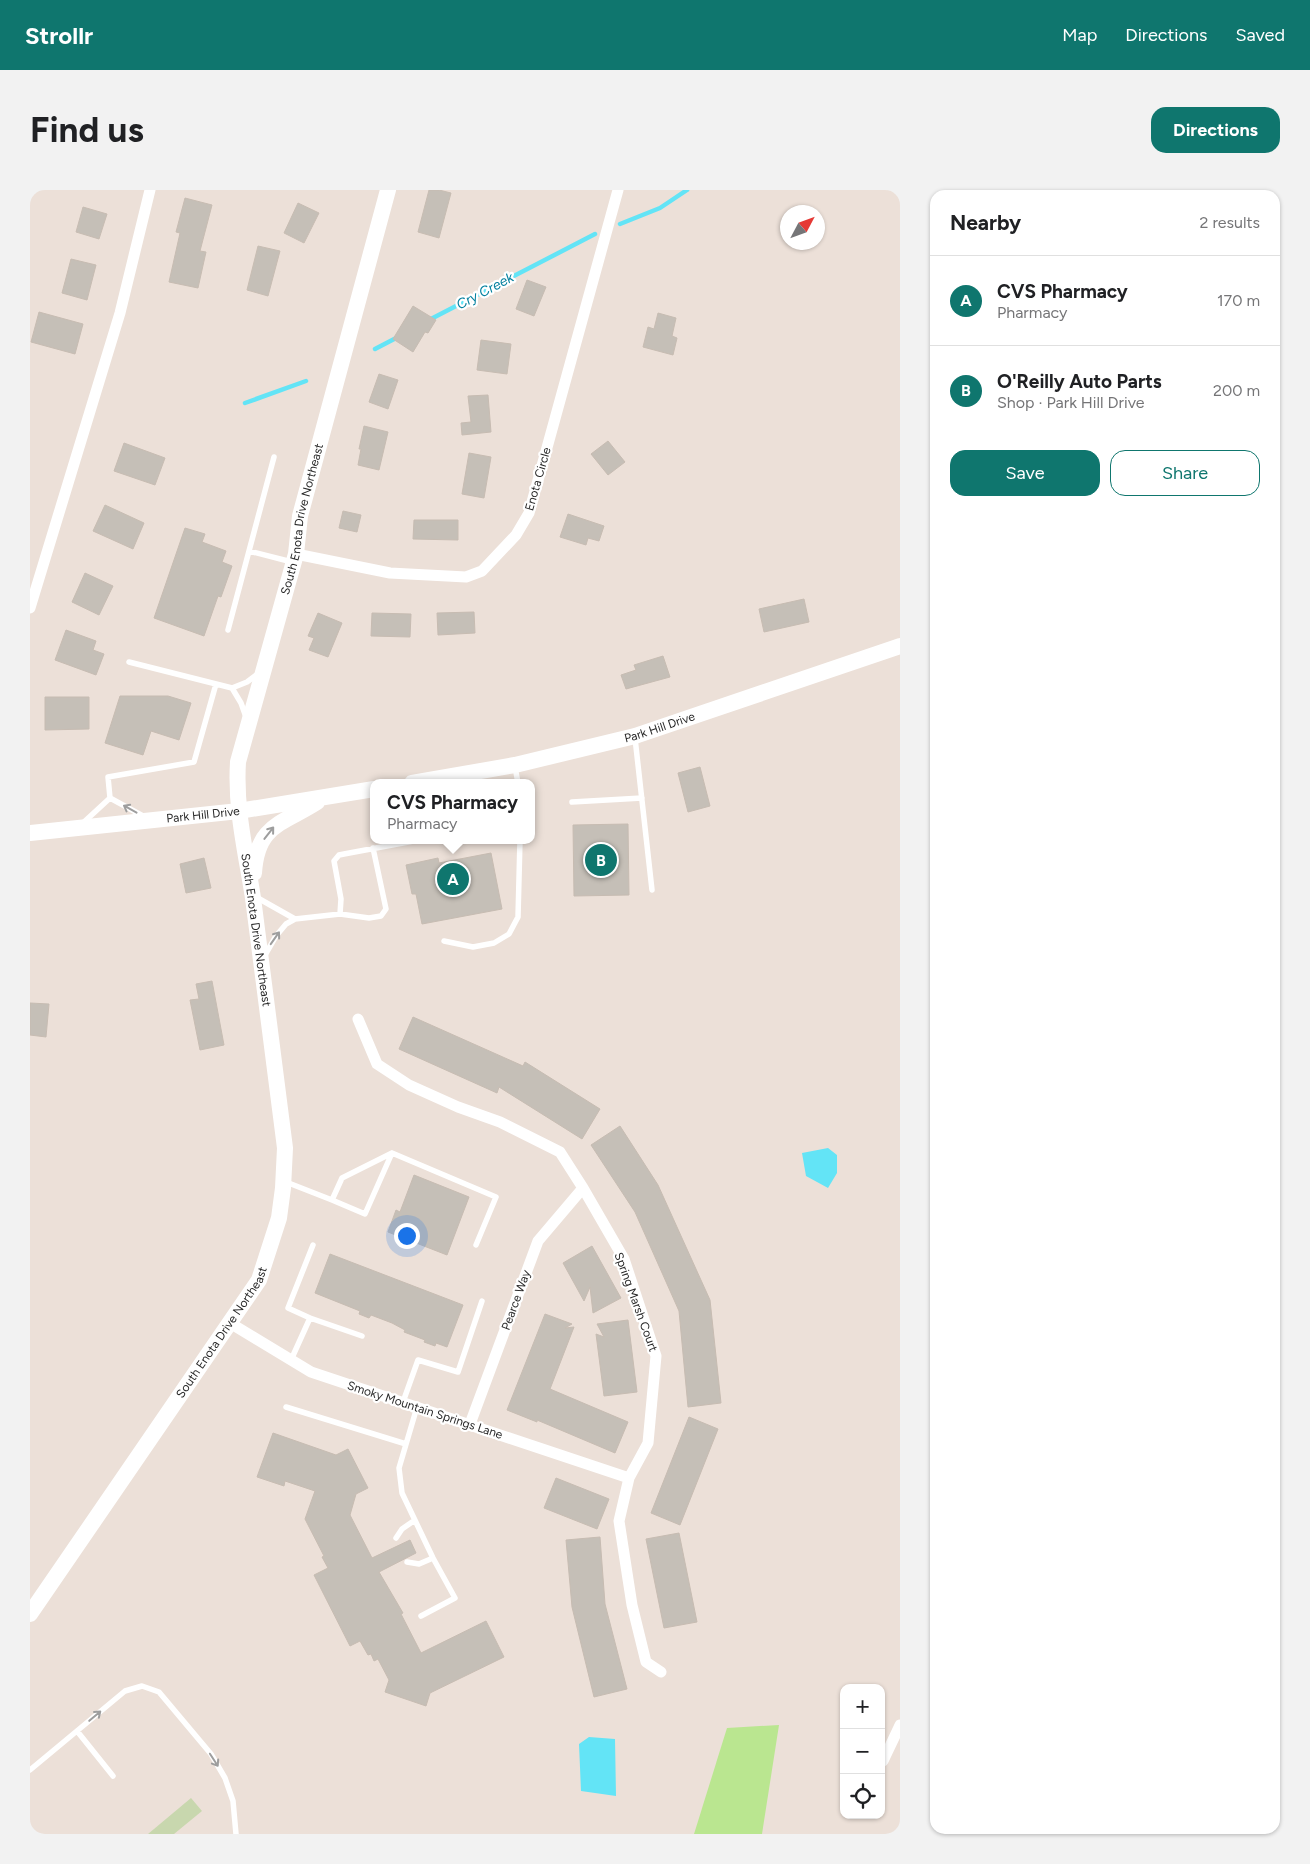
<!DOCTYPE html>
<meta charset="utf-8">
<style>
body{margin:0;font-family:Figtree,sans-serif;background:#f2f2f2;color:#202124}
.controls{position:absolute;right:15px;bottom:15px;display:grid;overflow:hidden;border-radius:10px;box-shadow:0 1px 4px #0004}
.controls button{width:45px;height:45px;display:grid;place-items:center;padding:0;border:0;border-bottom:1px solid #e0e0e0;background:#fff;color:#202124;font:25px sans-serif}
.compass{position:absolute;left:750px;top:15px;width:45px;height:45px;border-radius:50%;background:#fff;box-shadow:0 1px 4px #0004;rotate:49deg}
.you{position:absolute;left:376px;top:1045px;width:18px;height:18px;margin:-12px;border:4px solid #fff;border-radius:50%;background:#1a73e8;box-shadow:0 0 0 8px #1a73e833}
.badge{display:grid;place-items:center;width:32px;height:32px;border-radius:50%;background:#0f766e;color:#fff;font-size:16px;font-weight:700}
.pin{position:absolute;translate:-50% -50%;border:2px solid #fff;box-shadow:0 1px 5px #0006}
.popup{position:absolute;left:340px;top:589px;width:165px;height:65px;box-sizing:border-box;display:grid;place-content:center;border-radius:10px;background:#fff;filter:drop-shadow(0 1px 4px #0005);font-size:16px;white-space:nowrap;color:#757577}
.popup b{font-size:19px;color:#202124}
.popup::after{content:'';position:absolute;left:50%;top:100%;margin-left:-10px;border:10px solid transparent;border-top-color:#fff}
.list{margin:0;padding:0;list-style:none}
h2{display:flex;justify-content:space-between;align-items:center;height:65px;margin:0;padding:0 20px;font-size:21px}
h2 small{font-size:16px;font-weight:400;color:#757577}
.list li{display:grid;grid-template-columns:32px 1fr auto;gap:15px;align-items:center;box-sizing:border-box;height:90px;padding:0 20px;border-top:1px solid #e0e0e0}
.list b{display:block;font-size:19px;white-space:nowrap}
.list p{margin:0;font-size:16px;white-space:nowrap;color:#757577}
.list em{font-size:16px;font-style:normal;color:#757577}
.actions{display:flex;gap:10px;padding:15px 20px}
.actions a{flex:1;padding:11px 0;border:1px solid #0f766e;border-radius:15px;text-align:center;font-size:18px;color:#0f766e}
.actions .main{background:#0f766e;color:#fff}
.icon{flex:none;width:28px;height:28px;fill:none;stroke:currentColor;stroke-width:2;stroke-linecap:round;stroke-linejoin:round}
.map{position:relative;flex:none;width:870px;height:1644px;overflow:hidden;border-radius:15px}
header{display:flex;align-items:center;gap:30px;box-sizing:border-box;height:70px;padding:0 25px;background:#0f766e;color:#fff}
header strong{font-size:24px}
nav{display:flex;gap:28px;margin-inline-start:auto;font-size:18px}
.intro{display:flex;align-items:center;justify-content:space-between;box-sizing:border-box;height:120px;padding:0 30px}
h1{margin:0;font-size:35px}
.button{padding:12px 22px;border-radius:15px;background:#0f766e;color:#fff;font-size:18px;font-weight:700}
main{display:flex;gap:30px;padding:0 30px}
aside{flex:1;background:#fff;border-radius:15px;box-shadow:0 1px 4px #0004}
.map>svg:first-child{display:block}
</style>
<header>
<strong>Strollr</strong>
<nav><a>Map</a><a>Directions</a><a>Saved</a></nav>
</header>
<div class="intro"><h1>Find us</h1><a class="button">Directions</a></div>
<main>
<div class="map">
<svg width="870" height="1644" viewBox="0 0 870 1644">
<rect width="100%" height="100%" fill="#ece0d8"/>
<!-- green -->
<path fill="#bae690" d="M 749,1535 L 732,1644 L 664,1644 L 697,1538 Z"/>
<!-- cemetery -->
<path fill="#c8d7ae" d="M 161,1608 L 172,1621 L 144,1644 L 118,1644 Z"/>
<!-- water -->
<path fill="#63e4f6" d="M 798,958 L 807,965 L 807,983 L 798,998 L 776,986 L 772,963 Z
M 559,1547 L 585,1549 L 586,1606 L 551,1601 L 549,1554 Z"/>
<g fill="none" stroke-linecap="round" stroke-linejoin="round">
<!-- stream -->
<path stroke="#63e4f6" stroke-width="4.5" d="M 590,34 L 630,18 L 657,0
M 399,130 L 565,44
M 345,159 L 368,147
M 215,213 L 276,191"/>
</g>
<!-- building -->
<path fill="#c5bfb7" stroke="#c7bcb2" d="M 399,0 L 409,0 L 421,3 L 409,48 L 388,42 Z
M 155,8 L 182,15 L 170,61 L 176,62 L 168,98 L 139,92 L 150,43 L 146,42 Z
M 268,13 L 289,23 L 274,53 L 254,43 Z
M 53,17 L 77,24 L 69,49 L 46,42 Z
M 228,56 L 250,61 L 238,106 L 217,100 Z
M 41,69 L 66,75 L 57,110 L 32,103 Z
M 497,90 L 516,97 L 504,126 L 486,119 Z
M 383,116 L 406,130 L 398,143 L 395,142 L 383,162 L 363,149 Z
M 9,122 L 53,134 L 45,164 L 1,152 Z
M 628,123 L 646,128 L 642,146 L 647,148 L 643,165 L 613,157 L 618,137 L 624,139 Z
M 451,150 L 481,154 L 477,184 L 447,180 Z
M 349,184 L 368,190 L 358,219 L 339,212 Z
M 458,205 L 461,242 L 432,245 L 431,233 L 441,232 L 438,206 Z
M 334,236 L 358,242 L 349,280 L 328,275 L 331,259 L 329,259 Z
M 578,251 L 595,272 L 578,285 L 561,264 Z
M 94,253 L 135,268 L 125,295 L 84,281 Z
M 439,263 L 461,267 L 454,308 L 432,304 Z
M 75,315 L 114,333 L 103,359 L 63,341 Z
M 313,321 L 331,325 L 327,342 L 309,338 Z
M 538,324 L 574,336 L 569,351 L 558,348 L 556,355 L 530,347 Z
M 384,330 L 428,330 L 428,350 L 383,349 Z
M 155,338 L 175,344 L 172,352 L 196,361 L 192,372 L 202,376 L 191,407 L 188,406 L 174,446 L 124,428 Z
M 55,383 L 83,396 L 69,425 L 42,412 Z
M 774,409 L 779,432 L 734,442 L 729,419 Z
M 444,422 L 445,443 L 408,445 L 407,423 Z
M 288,423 L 312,433 L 298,467 L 279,460 L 284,448 L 278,446 Z
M 342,423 L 381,424 L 380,447 L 341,446 Z
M 36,440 L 66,451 L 63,460 L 74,464 L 66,485 L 25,470 Z
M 633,466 L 640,487 L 596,499 L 591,485 L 606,480 L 604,475 Z
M 90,506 L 138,506 L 161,513 L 149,550 L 121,541 L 113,565 L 75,553 Z
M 15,507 L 59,507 L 59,539 L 15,540 Z
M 670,577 L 680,616 L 658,622 L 648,583 Z
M 598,634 L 599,705 L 544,706 L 543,635 Z
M 461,663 L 472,719 L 392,734 L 386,704 L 382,704 L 376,675 L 408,668 L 409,673 Z
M 174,668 L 181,698 L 156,703 L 150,674 Z
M 182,791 L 194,855 L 170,860 L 160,810 L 169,809 L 166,794 Z
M 0,813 L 19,814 L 16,847 L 0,845 Z
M 383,827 L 493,876 L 495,872 L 570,919 L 552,949 L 469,897 L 467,903 L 369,859 Z
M 590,936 L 628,995 L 680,1110 L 691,1213 L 658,1217 L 649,1121 L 605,1022 L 561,955 Z
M 384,985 L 439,1007 L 417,1065 L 358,1042 L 366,1020 L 370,1022 Z
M 562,1056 L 591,1108 L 563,1123 L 560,1097 L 554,1111 L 533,1073 Z
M 300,1064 L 433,1115 L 417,1157 L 406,1153 L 405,1156 L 394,1152 L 395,1150 L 374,1142 L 375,1140 L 362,1133 L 341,1125 L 339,1128 L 329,1124 L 330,1121 L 285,1103 Z
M 515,1124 L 542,1134 L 535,1138 L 544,1137 L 520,1199 L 598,1232 L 585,1263 L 507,1230 L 507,1232 L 477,1220 Z
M 598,1130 L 607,1202 L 574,1206 L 566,1144 L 574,1147 L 567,1134 Z
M 659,1227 L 688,1239 L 650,1335 L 621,1323 Z
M 243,1243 L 306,1265 L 318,1259 L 338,1298 L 326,1304 L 320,1325 L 342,1368 L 380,1350 L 386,1363 L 349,1382 L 373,1423 L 371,1424 L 391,1463 L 456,1431 L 474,1467 L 400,1503 L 396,1516 L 355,1502 L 359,1490 L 348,1469 L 344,1471 L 341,1464 L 338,1465 L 330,1451 L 320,1456 L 284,1385 L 298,1378 L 292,1367 L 294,1366 L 275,1329 L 285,1301 L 255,1291 L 254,1296 L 227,1287 Z
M 526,1288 L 579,1309 L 567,1339 L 514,1318 Z
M 649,1343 L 667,1432 L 634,1438 L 616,1349 Z
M 570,1347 L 575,1414 L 597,1499 L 564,1507 L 542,1417 L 536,1350 Z"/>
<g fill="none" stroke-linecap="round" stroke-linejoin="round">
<!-- lane -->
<path stroke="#fff" stroke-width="5.5" d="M 244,267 L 219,361 L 262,372
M 198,440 L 219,361
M 99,472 L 202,498 L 217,492 L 229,483
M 202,498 L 211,513 L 216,527
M 605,548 L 622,700
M 485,577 L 488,593
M 80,608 L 113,626
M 542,612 L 612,608
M 54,632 L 80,608 L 78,587 L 164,572 L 186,494
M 226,707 L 265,729
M 310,724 L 311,709 L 304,671 L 309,665 L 314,664 L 389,650
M 414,751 L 443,757 L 464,753 L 479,744 L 488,727 L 490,650
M 235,765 L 246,746 L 256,734 L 265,729 L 310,724 L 339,728 L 351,726 L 356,719 L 343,658
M 256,992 L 302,1010 L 312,988 L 362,963 L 466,1007 L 446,1055
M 302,1010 L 335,1024 L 362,963
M 280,1128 L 258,1118 L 283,1055
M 261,1170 L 280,1128 L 332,1146
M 373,1212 L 388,1170 L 428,1182 L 452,1111
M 256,1217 L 376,1254
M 387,1217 L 369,1278 L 372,1303 L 403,1368 L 425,1408 L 391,1426
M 366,1348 L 372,1339 L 385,1330
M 377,1372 L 389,1374 L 403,1368
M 47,1541 L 83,1586
M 0,1580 L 95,1501 L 112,1496 L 129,1502 L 181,1564 L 195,1588 L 203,1611 L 206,1644"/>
<!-- street -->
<path stroke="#fff" stroke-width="11" d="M 266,364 L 360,383 L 436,387 L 452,381 L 486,345 L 499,323 L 588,0
M 0,418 L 90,123 L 120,0
M 328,829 L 347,874 L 379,895 L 428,917 L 470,932 L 530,962 L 553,998 L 594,1069 L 626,1166 L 618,1253 L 599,1288 L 589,1331 L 602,1415 L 616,1472 L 631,1482
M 200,1133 L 281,1182 L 599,1288
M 440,1234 L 508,1051 L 553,998
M 853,1571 L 870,1535"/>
<!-- secondary -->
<g stroke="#fff" stroke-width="16">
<path id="s1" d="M 382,593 L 485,575 L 605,546 L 870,456"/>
<path id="s2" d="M 0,643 L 209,621 L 344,599"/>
<path d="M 224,683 C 227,634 253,634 287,612"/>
<path id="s3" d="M 0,1424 L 229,1090 L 249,1028 L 253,998 L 255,958 C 244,875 234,791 223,708 C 216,663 205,619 208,572 L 266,364 L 270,326 L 358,0"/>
</g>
</g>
<!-- one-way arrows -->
<defs><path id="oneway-shaft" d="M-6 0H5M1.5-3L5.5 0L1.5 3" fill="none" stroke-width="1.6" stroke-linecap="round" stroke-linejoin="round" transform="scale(1.25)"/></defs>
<g stroke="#9e9e9e">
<use href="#oneway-shaft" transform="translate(100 619) rotate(-151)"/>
<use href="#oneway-shaft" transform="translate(239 643) rotate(-52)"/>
<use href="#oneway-shaft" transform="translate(245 748) rotate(-55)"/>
<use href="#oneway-shaft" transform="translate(65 1526) rotate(-40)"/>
<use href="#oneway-shaft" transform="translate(184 1570) rotate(57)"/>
</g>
<g text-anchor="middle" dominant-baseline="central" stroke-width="4.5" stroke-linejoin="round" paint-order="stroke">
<!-- street labels -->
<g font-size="12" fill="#282828" stroke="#fff">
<text transform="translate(508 289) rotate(-74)">Enota Circle</text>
<text stroke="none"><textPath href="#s3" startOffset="1181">South Enota Drive Northeast</textPath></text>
<text stroke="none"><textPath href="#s1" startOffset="254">Park Hill Drive</textPath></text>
<text stroke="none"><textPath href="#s2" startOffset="174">Park Hill Drive</textPath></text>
<text transform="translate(226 740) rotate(82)">South Enota Drive Northeast</text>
<text transform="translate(486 1110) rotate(-70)">Pearce Way</text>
<text transform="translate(606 1112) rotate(70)">Spring Marsh Court</text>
<text stroke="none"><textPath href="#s3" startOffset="341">South Enota Drive Northeast</textPath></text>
<text transform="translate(395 1220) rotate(18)">Smoky Mountain Springs Lane</text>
</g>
<!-- water labels -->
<g font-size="14" font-style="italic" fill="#05809f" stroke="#fff">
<text transform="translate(455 101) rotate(-28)">Cry Creek</text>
</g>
</g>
</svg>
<div class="controls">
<button>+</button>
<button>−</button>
<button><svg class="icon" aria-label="locate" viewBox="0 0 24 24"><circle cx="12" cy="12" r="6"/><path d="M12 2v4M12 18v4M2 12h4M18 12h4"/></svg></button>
</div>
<svg class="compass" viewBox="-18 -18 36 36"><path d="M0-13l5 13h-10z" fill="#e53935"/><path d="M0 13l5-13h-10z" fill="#757577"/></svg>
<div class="you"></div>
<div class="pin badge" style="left:423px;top:689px">A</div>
<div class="popup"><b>CVS Pharmacy</b>Pharmacy</div>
<div class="pin badge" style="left:571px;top:670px">B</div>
</div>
<aside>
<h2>Nearby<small>2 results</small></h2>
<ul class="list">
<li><span class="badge">A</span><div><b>CVS Pharmacy</b><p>Pharmacy</p></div><em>170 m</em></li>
<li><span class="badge">B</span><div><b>O'Reilly Auto Parts</b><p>Shop · Park Hill Drive</p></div><em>200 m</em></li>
</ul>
<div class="actions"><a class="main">Save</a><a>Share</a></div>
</aside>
</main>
